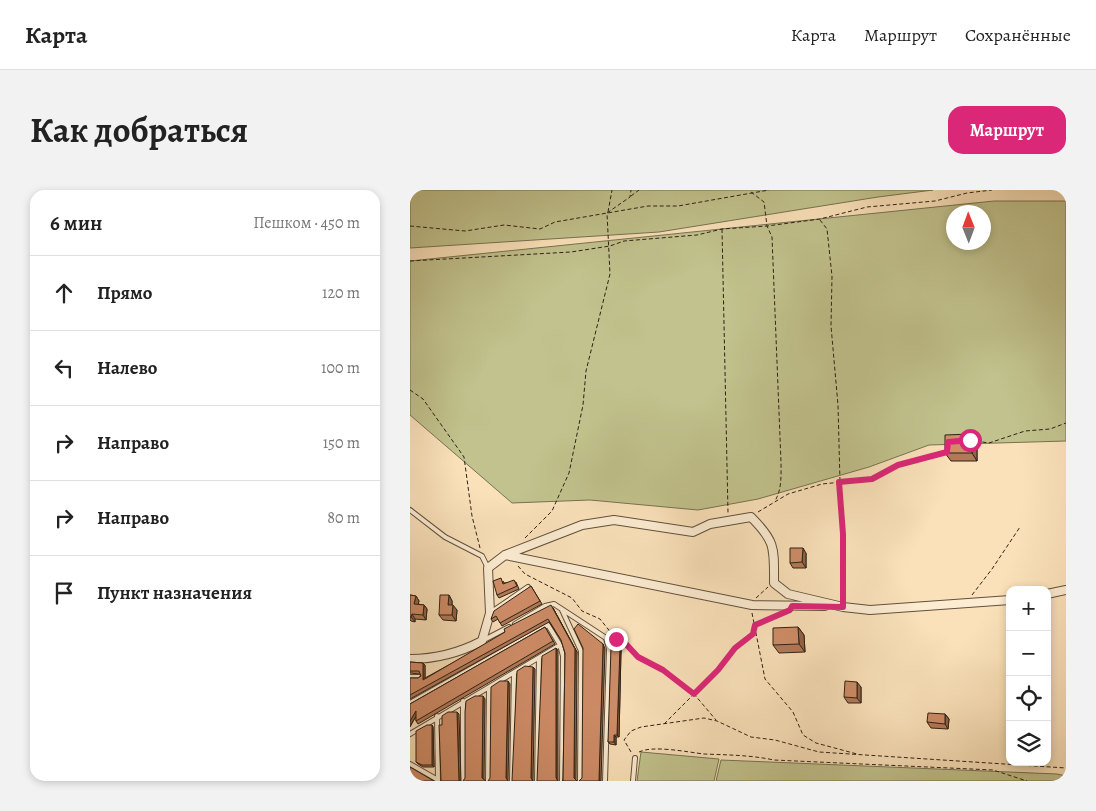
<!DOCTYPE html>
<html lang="ru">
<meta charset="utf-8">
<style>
body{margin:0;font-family:Alegreya,serif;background:#f2f2f2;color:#222}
.controls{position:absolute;right:15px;bottom:15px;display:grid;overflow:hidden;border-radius:10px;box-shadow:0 2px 8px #0003}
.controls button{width:45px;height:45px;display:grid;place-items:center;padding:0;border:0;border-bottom:1px solid #e0e0e0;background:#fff;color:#222;font:25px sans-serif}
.compass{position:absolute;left:536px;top:15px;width:45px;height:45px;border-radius:50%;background:#fff;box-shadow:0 2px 8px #0003;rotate:359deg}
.stop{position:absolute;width:15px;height:15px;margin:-11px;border:4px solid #db2777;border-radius:50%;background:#fff}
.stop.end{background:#db2777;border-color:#fff;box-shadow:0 1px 5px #0008}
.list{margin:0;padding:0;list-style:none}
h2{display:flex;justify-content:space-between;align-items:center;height:65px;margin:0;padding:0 20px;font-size:21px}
h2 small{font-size:16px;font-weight:400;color:#767676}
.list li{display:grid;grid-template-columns:32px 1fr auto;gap:15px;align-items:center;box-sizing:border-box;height:75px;padding:0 20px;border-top:1px solid #e0e0e0}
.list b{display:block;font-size:19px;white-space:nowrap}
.list em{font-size:16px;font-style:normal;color:#767676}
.icon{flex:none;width:28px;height:28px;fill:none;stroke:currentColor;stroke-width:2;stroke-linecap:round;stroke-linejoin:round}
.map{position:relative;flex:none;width:656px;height:591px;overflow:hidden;border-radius:15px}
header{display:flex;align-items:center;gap:30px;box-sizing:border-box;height:70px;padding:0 25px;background:#fff;border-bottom:1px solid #e0e0e0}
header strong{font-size:24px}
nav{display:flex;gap:28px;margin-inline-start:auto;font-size:18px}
.intro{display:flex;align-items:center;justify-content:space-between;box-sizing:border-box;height:120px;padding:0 30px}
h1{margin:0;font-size:35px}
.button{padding:12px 22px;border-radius:15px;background:#db2777;color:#fff;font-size:18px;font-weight:700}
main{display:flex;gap:30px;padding:0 30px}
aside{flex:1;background:#fff;border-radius:15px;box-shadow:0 2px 8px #0003}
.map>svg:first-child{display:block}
</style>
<header>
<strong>Карта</strong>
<nav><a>Карта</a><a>Маршрут</a><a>Сохранённые</a></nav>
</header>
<div class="intro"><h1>Как добраться</h1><a class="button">Маршрут</a></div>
<main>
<aside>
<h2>6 мин<small>Пешком · 450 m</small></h2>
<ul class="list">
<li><svg class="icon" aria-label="ahead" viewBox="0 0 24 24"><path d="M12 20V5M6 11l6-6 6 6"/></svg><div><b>Прямо</b></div><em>120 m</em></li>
<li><svg class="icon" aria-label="left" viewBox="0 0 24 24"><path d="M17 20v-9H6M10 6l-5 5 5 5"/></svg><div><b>Налево</b></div><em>100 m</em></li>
<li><svg class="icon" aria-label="right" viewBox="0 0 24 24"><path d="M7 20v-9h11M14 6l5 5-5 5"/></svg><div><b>Направо</b></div><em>150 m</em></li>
<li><svg class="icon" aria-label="right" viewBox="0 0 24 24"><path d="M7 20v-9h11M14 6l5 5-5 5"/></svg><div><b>Направо</b></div><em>80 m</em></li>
<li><svg class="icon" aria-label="arrive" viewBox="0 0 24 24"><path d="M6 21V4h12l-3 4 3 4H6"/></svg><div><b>Пункт назначения</b></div></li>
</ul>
</aside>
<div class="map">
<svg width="656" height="591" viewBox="0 0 656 591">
<rect width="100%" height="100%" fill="#fae1ba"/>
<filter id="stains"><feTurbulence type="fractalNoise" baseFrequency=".004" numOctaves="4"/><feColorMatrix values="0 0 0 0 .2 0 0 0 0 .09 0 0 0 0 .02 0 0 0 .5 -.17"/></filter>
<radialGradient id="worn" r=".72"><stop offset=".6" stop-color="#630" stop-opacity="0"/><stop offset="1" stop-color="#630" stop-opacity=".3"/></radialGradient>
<!-- green -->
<path fill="#c1c28d" stroke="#787251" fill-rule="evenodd" d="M 0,0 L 523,0 L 468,7 L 249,42 L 0,58 Z
M 584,11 L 656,11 L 656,251 L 519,255 L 459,277 L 348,309 L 288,320 L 180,310 L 102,313 L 0,225 L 0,71 ZM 544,22 L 574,22 L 574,52 L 544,52 Z
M 231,562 L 309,569 L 304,591 L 227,591 Z
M 311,570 L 647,584 L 656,586 L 656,591 L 306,591 Z"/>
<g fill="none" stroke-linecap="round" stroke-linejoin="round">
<defs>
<path id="service" d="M 0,320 L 35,347 L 72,366 L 78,378
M 152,420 L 171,461 L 170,591
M 80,423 L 118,397
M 105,434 L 135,416 L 144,414 L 196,448 L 199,459 L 195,591
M 74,450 L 99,437
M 0,487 L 9,487
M 0,513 L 138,435 L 150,455 L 153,466 L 152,591
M 27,526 L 28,590
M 0,544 L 150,455
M 0,574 L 28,590
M 53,591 L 53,511
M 78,591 L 79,497
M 102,591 L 104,483
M 127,591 L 129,468
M 223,591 L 225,568"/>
<path id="minor" d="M 95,365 L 342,415 L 415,416
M 637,404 L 656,400
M 0,469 C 26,469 49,463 72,451 L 80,423 L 78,378 L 95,365 L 172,335 L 204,330 L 283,342 L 300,334 L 341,327 C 366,352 364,358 364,393 L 378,404 L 433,417 L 460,420 L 600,410"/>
</defs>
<!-- service casing -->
<use href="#service" stroke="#61513e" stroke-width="6"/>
<!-- minor casing -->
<use href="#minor" stroke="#61513e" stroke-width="10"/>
<!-- path -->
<path stroke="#2e2115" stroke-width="1" stroke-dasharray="4 2.5" stroke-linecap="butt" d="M 341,2 L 354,12 L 357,36 L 362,47 L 371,272 C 371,286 372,299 365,311
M 221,6 L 229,0
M 198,22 L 202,0
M 410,30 L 417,39 L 422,86 L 421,136 L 428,215 L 433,408
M 0,36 L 55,41 L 94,35 L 130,39 L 145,32 L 238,16 L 268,16 L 359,0
M 312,39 L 318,323
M 0,71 L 161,62 L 200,56 L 214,51 L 287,45 L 312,39 L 357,36 L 410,29 L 457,17 L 525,11 L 557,3 L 582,0
M 0,200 L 13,209 L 54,267 L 62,326 L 70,358
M 566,251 L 579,253 L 615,241 L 640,239 L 656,233
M 348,322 L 378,304 L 412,294 L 462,289 L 488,275 L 536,262
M 115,348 L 142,321 L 159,283 L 173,215 L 176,181 L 200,84 L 197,23 L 220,7 L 221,0
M 108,376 L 115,384 L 162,408 L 172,421 L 190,429 L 206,449 L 215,453 L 228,467 L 253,479 L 284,504 L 306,530
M 562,405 L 582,379 L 610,337
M 346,408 L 358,397
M 342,423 L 355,489 L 383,522 L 393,545 L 406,553 L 447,564
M 254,534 L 308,480 L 325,458 L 343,444 L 345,435 L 370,424
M 221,562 L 214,550 L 221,541 L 231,537 L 294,528 L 307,531 L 341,547 L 365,550 L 409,562 L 656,578
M 229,562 C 243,555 277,562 294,564 C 318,565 340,565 364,570 L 583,580 L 617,591"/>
<!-- service -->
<use href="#service" stroke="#fcecd2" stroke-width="4"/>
<!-- minor -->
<use href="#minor" stroke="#fcecd2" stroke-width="8"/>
</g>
<!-- wall -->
<path fill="#b27959" stroke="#2e2115" d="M 567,252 L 567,271 L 541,271 L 535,263 Z
M 396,363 L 396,378 L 383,378 L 380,373 Z
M 93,391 L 94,393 L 106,392 L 109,399 L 89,408 L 87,405 Z
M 121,396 L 132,414 L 92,436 L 88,429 L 83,432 L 81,429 Z
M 0,405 L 6,406 L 9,411 L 8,414 L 14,415 L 17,419 L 16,430 L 5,429 L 5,432 L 1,431 L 0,430 Z
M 39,405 L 42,411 L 42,415 L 47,420 L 46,431 L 33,430 L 29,425 Z
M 143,418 L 167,462 L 153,591 L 155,463 L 151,450 L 139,432 L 0,509 L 0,488 L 8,488 L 11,486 L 10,484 L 0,483 L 0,472 L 13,473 L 15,475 L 15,488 Z
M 135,437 L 145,454 L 8,534 L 6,531 L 6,526 L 0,537 L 0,514 Z
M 388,437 L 394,445 L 395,462 L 369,463 L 363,455 Z
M 211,460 L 209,547 L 206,547 L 206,555 L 200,554 L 198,552 Z
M 451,497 L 451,513 L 438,513 L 434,507 Z
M 535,524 L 539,529 L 538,539 L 521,538 L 517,532 Z
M 22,535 L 23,537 L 24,577 L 13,577 L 8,574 L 6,572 Z"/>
<!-- shaded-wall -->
<path fill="#916349" stroke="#2e2115" d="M 561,244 L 567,252 L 567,271 L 562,263 Z
M 393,358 L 396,363 L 396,378 L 392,372 Z
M 39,405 L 42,411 L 42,420 L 38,415 Z
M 6,406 L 9,411 L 7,419 L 4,414 Z
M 14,415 L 17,419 L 16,430 L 13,425 Z
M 43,415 L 47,420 L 46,431 L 42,425 Z
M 143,418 L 167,462 L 166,591 L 164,588 L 165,459 Z
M 2,424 L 5,429 L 5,432 L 1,427 Z
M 388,437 L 394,445 L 395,462 L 389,454 Z
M 193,454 L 195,459 L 191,591 L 189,591 Z
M 210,457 L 211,460 L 209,547 L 207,545 Z
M 146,458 L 148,461 L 148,591 L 146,588 Z
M 13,473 L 15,475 L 15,492 L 13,490 Z
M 123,477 L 125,479 L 123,591 L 121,588 Z
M 98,491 L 100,494 L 98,591 L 96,588 Z
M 447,492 L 451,497 L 451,513 L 447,508 Z
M 73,506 L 75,509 L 74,591 L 72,588 Z
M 6,521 L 8,523 L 0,536 L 0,531 Z
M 47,522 L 49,524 L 51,591 L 49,591 Z
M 535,524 L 539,529 L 538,539 L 535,534 Z
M 22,535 L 23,537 L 24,577 L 22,575 Z
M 204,545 L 206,547 L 206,555 L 204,552 Z"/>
<!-- building -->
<path fill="#cf8d68" stroke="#2e2115" d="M 561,244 L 562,263 L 535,263 L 535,245 Z
M 380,358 L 393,358 L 392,372 L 380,373 Z
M 91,388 L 93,394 L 104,390 L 107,396 L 87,405 L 83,391 Z
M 121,396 L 130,411 L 90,433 L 86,426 L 81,429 L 84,421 Z
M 0,405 L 6,406 L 4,414 L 14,415 L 13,425 L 2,424 L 1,427 L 0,427 Z
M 30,405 L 39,405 L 38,415 L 43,415 L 42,425 L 29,425 Z
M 141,415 L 165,459 L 164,588 L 167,591 L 152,591 L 153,591 L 155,463 L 151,450 L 138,429 L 0,505 L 0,488 L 8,488 L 11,486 L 9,481 L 0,481 L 0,472 L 13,473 L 13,490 L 95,442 L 94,439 Z
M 168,434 L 193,454 L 193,457 L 189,591 L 169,591 L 172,588 L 173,458 L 164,439 Z
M 135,437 L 143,451 L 6,531 L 6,521 L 0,531 L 0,514 Z
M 388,437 L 389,454 L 363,455 L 363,438 Z
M 201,457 L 210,457 L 207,545 L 204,545 L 204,552 L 198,552 Z
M 146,458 L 146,588 L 148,591 L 127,591 L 132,466 Z
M 115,476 L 123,477 L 121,588 L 123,591 L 102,591 L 107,481 Z
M 90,491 L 98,491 L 96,588 L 98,591 L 78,591 L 80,588 L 81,497 Z
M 435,491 L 447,492 L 447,508 L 434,507 Z
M 65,506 L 73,506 L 72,588 L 76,591 L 53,591 L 55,588 L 55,522 L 56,511 Z
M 38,522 L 47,522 L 49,591 L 31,591 L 29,535 L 32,535 L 32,526 Z
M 518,523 L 535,524 L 535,534 L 517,532 Z
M 17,535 L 22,535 L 22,575 L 12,575 L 6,572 L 6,541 Z
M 0,577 L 24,591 L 7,591 L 0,586 Z"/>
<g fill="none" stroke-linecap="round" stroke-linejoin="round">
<!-- route -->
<path stroke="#db2777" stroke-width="6" d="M 206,449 L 215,453 L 228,467 L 253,480 L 284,504 L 308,480 L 325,458 L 343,444 L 345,435 L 380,420 L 382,416 L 433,417 L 433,344 L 429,292 L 462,289 L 488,275 L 537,262 L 538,252 L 560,250"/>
</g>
<rect width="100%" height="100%" filter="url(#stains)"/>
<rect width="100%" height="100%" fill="url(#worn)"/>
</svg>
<div class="controls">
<button>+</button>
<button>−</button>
<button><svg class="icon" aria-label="locate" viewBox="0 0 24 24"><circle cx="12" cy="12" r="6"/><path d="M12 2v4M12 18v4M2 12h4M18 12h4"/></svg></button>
<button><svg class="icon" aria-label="layers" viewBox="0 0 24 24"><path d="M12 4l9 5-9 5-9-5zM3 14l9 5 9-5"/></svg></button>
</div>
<svg class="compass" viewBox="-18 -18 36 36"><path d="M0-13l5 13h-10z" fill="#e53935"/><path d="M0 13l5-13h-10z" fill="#767676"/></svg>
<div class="stop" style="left:560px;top:250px"></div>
<div class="stop end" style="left:206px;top:449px"></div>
</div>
</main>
